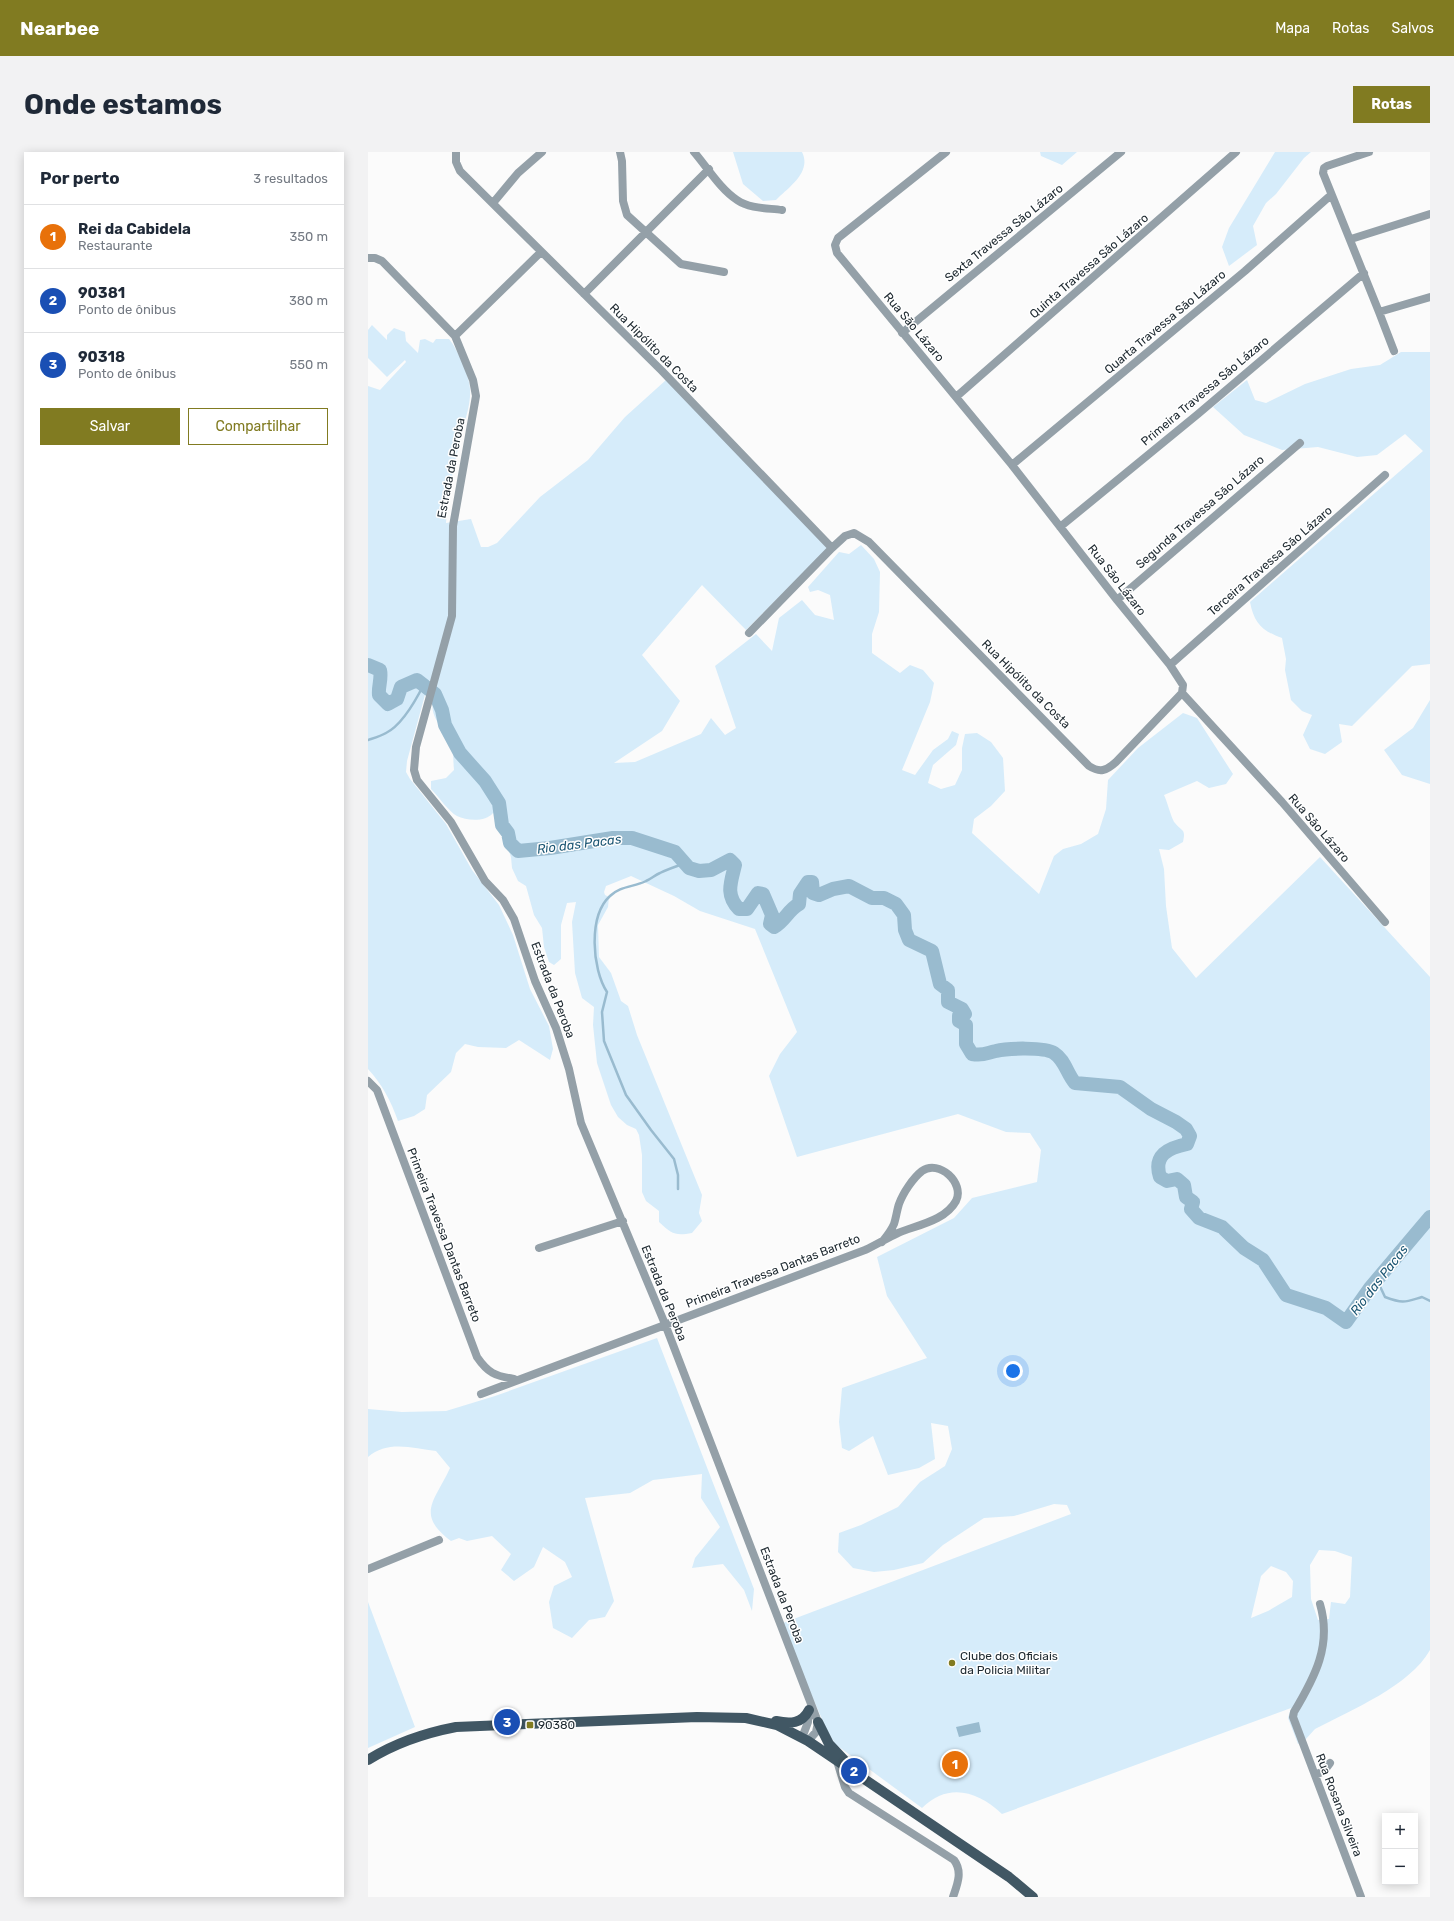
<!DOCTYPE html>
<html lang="pt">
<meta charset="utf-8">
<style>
body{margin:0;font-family:Rubik,sans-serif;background:#f2f2f3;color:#1f2937}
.controls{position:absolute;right:12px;bottom:12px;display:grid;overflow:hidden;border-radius:0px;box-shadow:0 2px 10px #0003}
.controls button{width:36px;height:36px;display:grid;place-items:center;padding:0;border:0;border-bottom:1px solid #e0e1e3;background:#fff;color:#1f2937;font:20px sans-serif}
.you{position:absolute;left:645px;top:1219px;width:14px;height:14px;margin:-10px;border:3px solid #fff;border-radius:50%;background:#1a73e8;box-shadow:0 0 0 6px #1a73e833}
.badge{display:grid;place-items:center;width:26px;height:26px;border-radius:50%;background:#817b21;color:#fff;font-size:13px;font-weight:700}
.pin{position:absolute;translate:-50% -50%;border:2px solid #fff;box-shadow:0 1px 4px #0006}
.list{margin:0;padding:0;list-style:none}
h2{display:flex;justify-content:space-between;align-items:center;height:52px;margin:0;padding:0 16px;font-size:17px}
h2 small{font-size:13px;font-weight:400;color:#747a83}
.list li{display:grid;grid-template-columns:26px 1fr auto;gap:12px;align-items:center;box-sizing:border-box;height:64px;padding:0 16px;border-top:1px solid #e0e1e3}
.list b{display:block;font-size:15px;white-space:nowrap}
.list p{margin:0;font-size:13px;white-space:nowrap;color:#747a83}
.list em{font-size:13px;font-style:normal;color:#747a83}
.actions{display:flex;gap:8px;padding:12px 16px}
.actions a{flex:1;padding:9px 0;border:1px solid #817b21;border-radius:0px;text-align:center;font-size:14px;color:#817b21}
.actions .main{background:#817b21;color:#fff}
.map{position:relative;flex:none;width:1062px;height:1745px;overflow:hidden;border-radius:0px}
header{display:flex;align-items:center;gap:24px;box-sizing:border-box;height:56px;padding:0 20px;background:#817b21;color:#fff}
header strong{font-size:19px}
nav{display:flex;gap:22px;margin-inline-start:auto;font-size:14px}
.intro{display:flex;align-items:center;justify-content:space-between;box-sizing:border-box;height:96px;padding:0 24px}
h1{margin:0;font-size:28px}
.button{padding:10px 18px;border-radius:0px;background:#817b21;color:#fff;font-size:14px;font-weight:700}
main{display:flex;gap:24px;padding:0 24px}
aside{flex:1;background:#fff;border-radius:0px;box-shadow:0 2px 10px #0003}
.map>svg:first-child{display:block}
</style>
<header>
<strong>Nearbee</strong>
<nav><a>Mapa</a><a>Rotas</a><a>Salvos</a></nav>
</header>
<div class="intro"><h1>Onde estamos</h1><a class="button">Rotas</a></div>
<main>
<aside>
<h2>Por perto<small>3 resultados</small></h2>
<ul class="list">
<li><span class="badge" style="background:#e8710a">1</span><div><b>Rei da Cabidela</b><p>Restaurante</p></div><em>350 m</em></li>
<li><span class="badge" style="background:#1a4fb4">2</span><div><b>90381</b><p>Ponto de ônibus</p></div><em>380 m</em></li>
<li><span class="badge" style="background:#1a4fb4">3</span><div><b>90318</b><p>Ponto de ônibus</p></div><em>550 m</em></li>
</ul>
<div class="actions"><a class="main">Salvar</a><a>Compartilhar</a></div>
</aside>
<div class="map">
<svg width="1062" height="1745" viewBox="0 0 1062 1745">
<rect width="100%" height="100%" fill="#fbfbfb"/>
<!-- green -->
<path fill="#d6ecfa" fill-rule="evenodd" d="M 365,0 L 434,0 C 444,20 421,35 408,48 L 395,49 L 375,32 Z
M 672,0 L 709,0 L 694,13 L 673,4 Z
M 907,0 L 943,0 L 936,6 L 908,42 L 898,51 L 885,74 L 889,93 L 861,114 L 854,95 L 861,76 Z
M 4,173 L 19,188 L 19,183 L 26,176 L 37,180 L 38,189 L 50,201 L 52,188 L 57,187 L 65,191 L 68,187 L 81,187 C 89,196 102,225 102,237 C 103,251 98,264 95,277 C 87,307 80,340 78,371 L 103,367 L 113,395 L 120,395 L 129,391 L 172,345 L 220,308 L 257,265 L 298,228 L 460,396 L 378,478 L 334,433 L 274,503 L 312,549 L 294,579 L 246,611 L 267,610 L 333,582 L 343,566 L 357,583 L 368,576 L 347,514 L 388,482 L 404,499 L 411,466 L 434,448 L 447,463 L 466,468 L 462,443 L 450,438 L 442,440 L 440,435 L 471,400 L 481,402 L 493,393 L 506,407 L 512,420 L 511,460 L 504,482 L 504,501 L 532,521 L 542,513 L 555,518 L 566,531 L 562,550 L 534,618 L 547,623 L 565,598 L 580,587 L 584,579 L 591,582 L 588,593 L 565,613 L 560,631 L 573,637 L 587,633 L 594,618 L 594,596 L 597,582 L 609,581 L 623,590 L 635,606 L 637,639 L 623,654 L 606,667 L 604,681 L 671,742 L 686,704 L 695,697 L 713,692 L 730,682 L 738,657 L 740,628 L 770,596 L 815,561 L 829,566 L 865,622 L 858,632 L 841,636 L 829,629 L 796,643 C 799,649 804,668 807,671 C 814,680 818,676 815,690 L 801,698 L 791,697 L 796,717 L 798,754 L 804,796 L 828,826 L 952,705 L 1062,825 L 1062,1498 C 1042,1534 983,1558 947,1577 L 937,1588 L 930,1592 L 920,1566 L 923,1556 L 634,1662 C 610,1639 580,1630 554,1656 L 467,1592 L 458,1576 L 439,1533 L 415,1471 L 703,1362 L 699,1353 L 686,1352 L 646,1364 L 616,1366 L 575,1393 L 555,1411 L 526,1418 L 506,1420 L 485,1416 L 470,1400 L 471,1381 L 493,1373 L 530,1355 L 552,1330 L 577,1314 L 584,1297 L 580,1274 L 563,1271 L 567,1307 L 551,1316 L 520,1323 L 505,1284 L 481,1299 L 474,1296 L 471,1270 L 474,1236 L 559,1206 L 519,1144 L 509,1105 L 586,1066 L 604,1046 L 669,1030 L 673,998 L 662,981 L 638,980 L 590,962 L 429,1005 L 401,924 L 412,902 L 429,880 L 387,777 L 332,759 L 306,744 L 263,724 L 238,734 L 236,740 L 237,743 L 241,745 L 240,755 L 230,773 L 231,805 L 243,821 L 253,849 L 260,854 L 269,883 L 334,1043 L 331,1061 L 334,1069 L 324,1081 C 307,1084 304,1082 291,1070 L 291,1059 L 278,1049 L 274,1040 L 274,1003 L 271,983 L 268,977 L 259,973 L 250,965 L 243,953 L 229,911 L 225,873 L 226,855 L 214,846 L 207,821 L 204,770 L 208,750 L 199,751 L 193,773 L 193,807 L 186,813 L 181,810 L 176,795 L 174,776 L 166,763 L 158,734 L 150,729 L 144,716 L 143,705 L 128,663 L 125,661 C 118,670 99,669 89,664 C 81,660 70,644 63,637 L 63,629 L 78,626 L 86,618 C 85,610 86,600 83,593 C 74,572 56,562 69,539 L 61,528 L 39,609 L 38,620 L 42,627 L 78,672 L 104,718 L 131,753 L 145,783 L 162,837 L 181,874 L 185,897 L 182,908 L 151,888 L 138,896 L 110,895 L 97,892 L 88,901 L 83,920 L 59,943 L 57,957 L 46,964 L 30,969 C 23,949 14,932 0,917 L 0,234 L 12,238 L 38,210 L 37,208 L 19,225 L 0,206 L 0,178 ZM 951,1398 L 967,1399 L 984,1405 L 982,1445 L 977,1452 L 963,1450 L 961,1467 L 950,1468 L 943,1447 L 942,1413 ZM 903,1414 L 918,1420 L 925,1429 L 924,1445 L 900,1459 L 883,1466 L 893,1424 Z
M 1033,200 L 1062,200 L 1062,512 L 1044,514 L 984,574 L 971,572 L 974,590 L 957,602 L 942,597 L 935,583 L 944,563 L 934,559 L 923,548 L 917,518 L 918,507 L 914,486 C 894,479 886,471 882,450 L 1055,299 L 1037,282 L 1009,303 L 989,305 L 950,295 L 914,298 L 876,283 L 845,255 L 879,228 L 887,248 L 898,251 L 937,232 L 983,217 L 1012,213 Z
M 1062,548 L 1062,632 L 1034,623 L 1016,598 L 1045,576 Z
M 289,1186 L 386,1437 L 384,1459 L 376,1438 L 355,1412 L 324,1416 L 327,1406 L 352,1375 L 333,1346 L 334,1322 L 285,1328 L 262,1341 L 217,1346 L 246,1449 L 237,1465 L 221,1468 L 204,1486 L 185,1476 L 181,1450 L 186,1434 L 204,1425 L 197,1410 L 175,1395 L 166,1415 L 146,1429 L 133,1418 L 143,1402 L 124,1384 L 99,1389 L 91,1386 L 83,1389 C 47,1362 67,1349 82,1316 L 68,1299 C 45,1296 19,1288 0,1305 L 0,1257 L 34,1260 L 78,1259 L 127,1244 Z
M 0,1450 L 47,1575 L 0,1596 Z"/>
<!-- water -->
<path fill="#99bbcf" d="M 611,1570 L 613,1580 L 591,1585 L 588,1575 Z"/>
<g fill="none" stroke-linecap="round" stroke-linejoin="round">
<!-- stream -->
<path stroke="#99bbcf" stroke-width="2.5" d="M 0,588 C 6,586 13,584 18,581 C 34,573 48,548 56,532
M 310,1037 L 310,1023 L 306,1007 L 283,978 L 258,943 L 236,889 L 234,860 L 239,840 C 224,817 220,764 242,744 C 252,734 266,735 278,729 C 283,727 287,723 292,721 C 300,717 309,714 318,711
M 1009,1128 L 1017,1145 C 1036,1152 1037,1150 1054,1145 L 1062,1149"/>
<!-- river -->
<path stroke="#99bbcf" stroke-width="14" d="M 0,513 L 12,518 C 14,527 10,534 11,543 L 20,552 L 29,547 L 33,535 L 49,528 L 67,542 L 74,558 L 77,573 L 92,601 L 117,629 L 131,651 L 134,673 L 140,681 L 142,691 L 150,699 L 182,696 L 245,686 L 264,686 L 307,700 L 321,716 L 331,719 L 343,718 L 362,708 L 367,713 C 363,730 357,743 371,757 L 379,757 L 390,741 L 395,742 L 404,763 L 402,772 L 406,775 C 417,769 420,758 431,752 L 432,742 L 440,730 L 444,730 L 445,741 L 451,743 L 465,737 L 481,734 L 504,746 L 516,746 L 528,752 L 536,763 L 537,778 L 541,788 L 564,799 L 572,832 L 580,838 L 580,850 L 594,857 L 597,862 L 591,864 L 591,869 L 598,873 L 598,892 L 604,902 C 616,904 618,901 628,899 C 639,896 677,895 686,901 C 697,908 699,922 707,931 L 752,935 L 783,957 L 808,970 L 818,977 L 822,984 L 819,992 C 800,996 785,1003 792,1025 L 799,1029 L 809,1027 L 816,1033 L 818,1045 L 825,1050 L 823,1057 L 831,1066 L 854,1075 L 876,1096 L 895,1108 L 918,1143 L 958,1156 L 978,1170 L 1002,1136 L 1062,1065"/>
<!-- street -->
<path stroke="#94a0a8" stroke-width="8" d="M 88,0 L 88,10 L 92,19 L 294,219 L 464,396
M 252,0 L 254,9 L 255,49 L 259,63 L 313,112 L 356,120
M 326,0 C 339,15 352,37 369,48 C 382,57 400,56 414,58
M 578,0 L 470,86 L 467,93 L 469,101 L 644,313 L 749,448 L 802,513 L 815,533 L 814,541 L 914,650 L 1017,770
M 1001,0 L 959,14 L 956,16 L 955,21 L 1011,160 L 1026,199
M 125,51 L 150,21 L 174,0
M 983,87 L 1062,62
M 0,106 L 7,106 L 14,109 L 87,184 L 105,228 L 108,244 L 85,374 L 84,464 L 48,595 L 46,618 L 49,628 L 83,670 L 117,729 L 135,748 L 146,767 L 167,829 L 188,876 L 201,917 L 213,971 L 297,1172 L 450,1570 L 448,1580 L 440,1589
M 216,142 L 341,17
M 1011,160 L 1062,145
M 534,181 L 753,0
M 87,184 L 173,100
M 588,245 L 868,0
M 644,313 L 877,119 L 963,43
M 692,375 L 830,262 L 996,121
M 749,448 L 932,291
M 381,481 L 464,396 L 477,384 L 486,381 L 501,390 L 721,614 C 732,621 738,619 748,610 L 814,541
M 802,513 L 1017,323
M 0,929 L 9,938 L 109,1205 C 120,1221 127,1224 146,1227
M 171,1096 L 255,1069
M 113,1242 L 497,1098 C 508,1093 519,1086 530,1081 C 549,1073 577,1069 588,1049 C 597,1031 571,1007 554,1019 C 545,1026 535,1041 531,1052 C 529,1058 528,1066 526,1072 C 523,1079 518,1085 514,1090
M 0,1417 L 71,1388
M 952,1452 C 964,1493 947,1525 926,1560 L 925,1565 L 993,1745
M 434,1586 L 440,1570 L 441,1557
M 469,1609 L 477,1635 L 481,1641 L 586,1708 C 595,1720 589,1733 585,1745
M 947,1623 L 956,1619 L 962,1611"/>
<!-- primary -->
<path stroke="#415764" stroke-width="10" d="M 408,1569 C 422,1572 434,1572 441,1558
M 450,1570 L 461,1592 L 478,1610
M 0,1608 C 27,1591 57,1581 88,1575 L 329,1565 L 378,1566 L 409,1573 L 440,1589 L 641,1725 L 665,1745"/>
</g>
<!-- markers -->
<g fill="#817b21" stroke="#fff" stroke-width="1.5">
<circle cx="584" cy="1511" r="4"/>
<rect x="158" y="1569" width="8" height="8" rx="2"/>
</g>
<g text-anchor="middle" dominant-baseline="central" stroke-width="3" stroke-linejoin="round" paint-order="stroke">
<!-- street labels -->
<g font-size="12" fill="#212c33" stroke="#fff">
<text transform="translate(636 81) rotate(-39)">Sexta Travessa São Lázaro</text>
<text transform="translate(721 114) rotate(-41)">Quinta Travessa São Lázaro</text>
<text transform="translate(797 170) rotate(-40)">Quarta Travessa São Lázaro</text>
<text transform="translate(546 175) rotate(50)">Rua São Lázaro</text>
<text transform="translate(286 196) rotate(45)">Rua Hipólito da Costa</text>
<text transform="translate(837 239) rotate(-40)">Primeira Travessa São Lázaro</text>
<text transform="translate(83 316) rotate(-79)">Estrada da Peroba</text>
<text transform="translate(832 360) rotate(-41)">Segunda Travessa São Lázaro</text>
<text transform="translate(902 409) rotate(-41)">Terceira Travessa São Lázaro</text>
<text transform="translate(749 428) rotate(52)">Rua São Lázaro</text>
<text transform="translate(658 532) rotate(45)">Rua Hipólito da Costa</text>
<text transform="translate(951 676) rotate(49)">Rua São Lázaro</text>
<text transform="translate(185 838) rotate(69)">Estrada da Peroba</text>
<text transform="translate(76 1083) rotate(69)">Primeira Travessa Dantas Barreto</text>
<text transform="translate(405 1119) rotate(-21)">Primeira Travessa Dantas Barreto</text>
<text transform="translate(296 1141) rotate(68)">Estrada da Peroba</text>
<text transform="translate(414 1443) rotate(69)">Estrada da Peroba</text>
<text transform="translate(971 1653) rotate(69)">Rua Rosana Silveira</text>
</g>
<!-- poi labels -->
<g font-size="12" fill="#212c33" stroke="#fff" text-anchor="start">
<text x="592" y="1504">Clube dos Oficiais<tspan x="592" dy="14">da Policia Militar</tspan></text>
<text x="170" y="1573">90380</text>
</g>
<!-- water labels -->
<g font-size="13" font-style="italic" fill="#1d5774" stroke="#fff">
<text transform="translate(211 692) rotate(-7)">Rio das Pacas</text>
<text transform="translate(1011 1128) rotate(-52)">Rio das Pacas</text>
</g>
</g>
</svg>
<div class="controls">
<button>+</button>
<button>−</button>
</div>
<div class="you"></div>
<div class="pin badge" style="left:587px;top:1612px;background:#e8710a">1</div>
<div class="pin badge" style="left:486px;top:1619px;background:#1a4fb4">2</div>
<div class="pin badge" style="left:139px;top:1570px;background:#1a4fb4">3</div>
</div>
</main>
